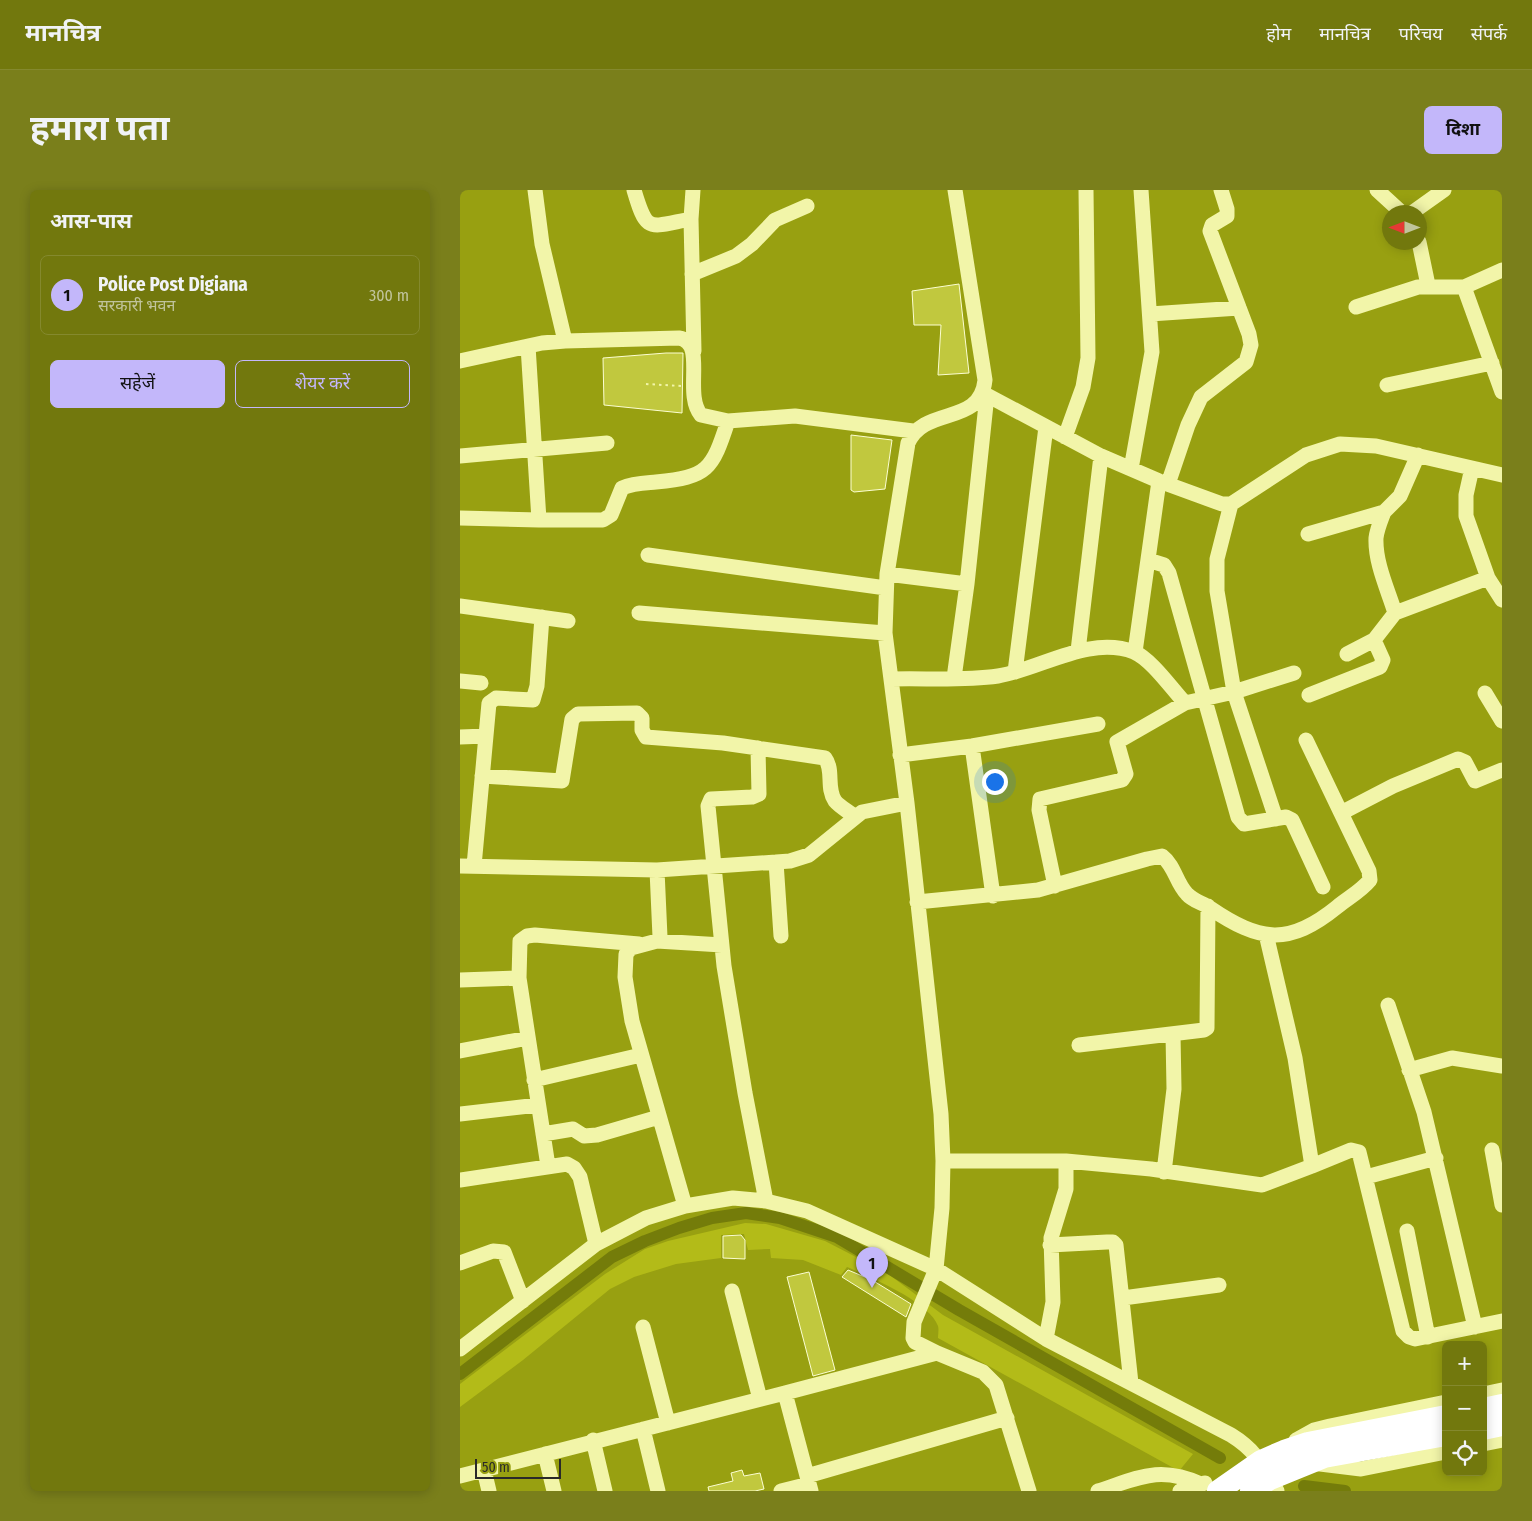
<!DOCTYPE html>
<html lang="hi">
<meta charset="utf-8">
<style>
body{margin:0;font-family:"Fira Sans Condensed","Noto Sans Devanagari",sans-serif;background:#7a7f1b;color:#f1f3f6}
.controls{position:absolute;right:15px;bottom:15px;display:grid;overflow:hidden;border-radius:8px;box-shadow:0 2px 12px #0003}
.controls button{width:45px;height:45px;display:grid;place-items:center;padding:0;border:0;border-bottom:1px solid #84892e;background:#72780d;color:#f1f3f6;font:25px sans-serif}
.compass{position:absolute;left:922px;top:15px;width:45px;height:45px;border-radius:50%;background:#72780d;box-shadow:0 2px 12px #0003;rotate:270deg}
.scale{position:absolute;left:15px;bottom:12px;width:86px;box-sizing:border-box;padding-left:5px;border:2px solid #292929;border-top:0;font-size:14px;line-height:18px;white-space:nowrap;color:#292929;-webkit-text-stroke:4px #98a011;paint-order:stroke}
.you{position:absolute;left:534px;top:591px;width:18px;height:18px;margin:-12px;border:4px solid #fff;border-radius:50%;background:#1a73e8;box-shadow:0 0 0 8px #1a73e833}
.badge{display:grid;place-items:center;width:32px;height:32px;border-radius:50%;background:#c3b7fa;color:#111;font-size:16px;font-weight:700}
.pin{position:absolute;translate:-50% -41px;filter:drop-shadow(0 1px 2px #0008)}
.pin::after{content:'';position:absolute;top:26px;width:18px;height:15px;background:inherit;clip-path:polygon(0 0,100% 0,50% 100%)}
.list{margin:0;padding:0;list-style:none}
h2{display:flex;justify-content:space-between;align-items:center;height:65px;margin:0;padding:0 20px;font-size:21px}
h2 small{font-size:16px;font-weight:400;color:#c1c49d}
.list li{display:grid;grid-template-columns:32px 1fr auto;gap:15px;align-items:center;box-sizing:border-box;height:80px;margin:0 10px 10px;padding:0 10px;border:1px solid #84892e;border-radius:8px}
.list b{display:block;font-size:19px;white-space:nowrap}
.list p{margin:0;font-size:16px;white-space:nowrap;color:#c1c49d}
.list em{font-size:16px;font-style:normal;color:#c1c49d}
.actions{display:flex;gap:10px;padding:15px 20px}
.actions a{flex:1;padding:11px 0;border:1px solid #c3b7fa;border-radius:8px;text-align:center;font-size:18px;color:#c3b7fa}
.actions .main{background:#c3b7fa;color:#111}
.icon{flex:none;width:28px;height:28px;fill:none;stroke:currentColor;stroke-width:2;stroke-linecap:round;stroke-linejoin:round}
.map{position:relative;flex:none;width:1042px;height:1301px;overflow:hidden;border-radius:8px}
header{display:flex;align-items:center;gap:30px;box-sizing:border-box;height:70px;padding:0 25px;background:#72780d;border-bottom:1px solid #84892e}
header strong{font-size:24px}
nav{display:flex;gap:28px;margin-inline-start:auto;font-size:18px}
.intro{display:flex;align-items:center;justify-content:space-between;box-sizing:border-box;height:120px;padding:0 30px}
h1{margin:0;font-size:35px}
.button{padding:12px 22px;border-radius:8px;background:#c3b7fa;color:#111;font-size:18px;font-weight:700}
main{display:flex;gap:30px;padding:0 30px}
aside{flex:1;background:#72780d;border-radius:8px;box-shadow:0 2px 12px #0003}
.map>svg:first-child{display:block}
</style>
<header>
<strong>मानचित्र</strong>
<nav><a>होम</a><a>मानचित्र</a><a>परिचय</a><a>संपर्क</a></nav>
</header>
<div class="intro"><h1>हमारा पता</h1><a class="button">दिशा</a></div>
<main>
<aside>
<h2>आस-पास<small></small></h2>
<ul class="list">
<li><span class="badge">1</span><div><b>Police Post Digiana</b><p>सरकारी भवन</p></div><em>300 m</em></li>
</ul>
<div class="actions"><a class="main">सहेजें</a><a>शेयर करें</a></div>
</aside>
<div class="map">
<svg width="1042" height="1301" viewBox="0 0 1042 1301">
<rect width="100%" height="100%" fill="#98a011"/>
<!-- green -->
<path fill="#b3bb18" d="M 285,1033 L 306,1034 L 365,1051 L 427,1083 L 483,1125 L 733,1264 L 719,1281 L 478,1148 C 478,1145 479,1139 478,1136 C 470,1112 410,1087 387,1077 L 381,1085 L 343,1070 L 311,1068 L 310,1059 L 288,1060 L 284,1044 L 261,1045 L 261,1068 L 216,1074 L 174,1087 L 150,1099 L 63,1170 L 0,1217 L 0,1194 L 145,1084 L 185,1059 L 208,1051 Z"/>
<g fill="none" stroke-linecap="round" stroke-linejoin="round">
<!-- canal -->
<path stroke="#747c0a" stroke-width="12" d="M 0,1184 L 152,1067 L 185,1051 L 219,1038 L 252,1028 L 286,1023 L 320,1028 L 377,1047 L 499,1120 L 760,1268
M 844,1296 L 885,1301"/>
</g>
<!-- building -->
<path fill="#c1c83e" stroke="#fcfed2" d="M 499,94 L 509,183 L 478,185 L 481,135 L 454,135 L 452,101 Z
M 206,163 L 223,163 L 222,223 L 144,215 L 143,168 Z
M 391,245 L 432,250 L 425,299 L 394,302 L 391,300 Z
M 281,1045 L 285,1050 L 285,1069 L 263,1068 L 263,1046 Z
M 388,1080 L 412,1090 L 451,1114 L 446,1127 L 382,1087 Z
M 349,1082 L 375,1180 L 353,1186 L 327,1087 Z
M 282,1280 L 284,1286 L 300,1283 L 304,1299 L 295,1301 L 249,1301 L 248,1297 L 273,1291 L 271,1283 Z"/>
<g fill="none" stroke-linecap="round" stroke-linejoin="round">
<!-- path -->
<path stroke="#f2f5a9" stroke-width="2" stroke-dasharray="2.5 4" stroke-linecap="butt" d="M 186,194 L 221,196"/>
<!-- minor -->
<path stroke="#f2f5a9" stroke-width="15" d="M 75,0 L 82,54 L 105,151
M 174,0 C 187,44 188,37 231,29
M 233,0 L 231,29 L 234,161
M 495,0 L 525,190 C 520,237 465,215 448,253 L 427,384 L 425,443 L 447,613 L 481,924 L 483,971 L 482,1018 L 476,1079 L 454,1132 L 453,1148 L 455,1152 L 477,1163 L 523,1182 L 536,1195 L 569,1301
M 917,0 L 941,22
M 953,22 L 984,0
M 959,52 L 968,95
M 1042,80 L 1004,97 L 1042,202
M 232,84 L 276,66 L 292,54 L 315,30 L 347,16
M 896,117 L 958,97 L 1004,97
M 690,124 L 779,118
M 0,171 L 82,153 L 105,151 L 219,148 C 247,152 223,204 241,225 L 268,231 L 335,226 L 453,241
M 927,195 L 1032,173
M 523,203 L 641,266 L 699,291 L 762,314 L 771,314 L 846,265 L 880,254 L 916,256 L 1042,285
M 605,247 L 623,197 L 628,168 L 626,0
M 0,266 L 147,253
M 671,279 L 692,162 L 681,0
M 708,294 L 728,235 L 741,207 L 786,172 L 791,155 L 789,144 L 750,41 L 752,35 L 767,26 L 767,19 L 761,0
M 771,314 L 757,369 L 757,401 L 774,502 L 816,629
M 924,322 C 921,330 917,339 916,348 C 915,373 928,400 935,423
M 0,328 L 79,330 L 68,156
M 79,330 L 143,330 L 151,325 L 162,298 C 173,293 184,293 196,292 C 248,287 252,280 268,231
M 848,344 L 924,322 L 940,306 L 958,265
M 188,365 L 426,398
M 688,370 L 704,375 L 709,383 L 778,627 L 784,634 L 826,627 L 832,630 L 863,697
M 427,384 L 507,394
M 1028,388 L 1042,410
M 0,416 L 108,431
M 179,423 L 425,443
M 618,461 L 641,266
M 675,462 L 699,291
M 887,464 L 914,450 L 935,423 L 1028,388 L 1006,326 L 1006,305 L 1012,278
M 555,482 L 586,237
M 494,488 L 507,394 L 527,205
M 431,489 C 466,488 503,491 538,486 C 581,479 629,445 674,462 C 691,469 712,499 725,513 L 774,502 L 834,483
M 0,491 L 21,493
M 1025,503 L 1042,531
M 849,505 L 920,477 L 923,470 L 914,450
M 0,547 L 26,546
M 846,550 L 881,623
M 512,556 L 533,706
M 298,558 L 299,604 L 292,607 L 251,609 L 248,616 L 264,776 L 285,903 L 306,1011
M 440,565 L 512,556 L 638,534
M 22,586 L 102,591 L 112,529 L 118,524 L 177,523 L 182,528 L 182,540 L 186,547 L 263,553 L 365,568 C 374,580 366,598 375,611 C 380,617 388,621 394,626
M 316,672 L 321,746
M 0,676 L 197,680 L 330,671 L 349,665 L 402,622 L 447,613
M 14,676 L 29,513 L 36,508 L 73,510 L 77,496 L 82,427
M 197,680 L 200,747 L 197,751 L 171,758 L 166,764 L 165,787 L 172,831 L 225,1016
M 595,696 L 579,620 L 580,609 L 662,590 L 666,584 L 657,552 L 725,513
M 457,712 L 578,700 L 687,669 L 702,666 C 715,676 716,693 727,704 C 733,711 743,713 750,718 C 800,752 829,756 877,717 C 888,708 901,701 910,690 L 909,681 L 881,623 L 933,596 L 998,569 L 1005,572 L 1015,591 L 1042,580
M 806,744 L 835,868 L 852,976 L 891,960 L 899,962 L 943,1141 L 949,1147 L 955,1149 L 1042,1131
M 197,751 L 262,755
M 0,790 L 59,788
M 928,815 L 964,922 L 1015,1137
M 619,855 L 744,840 L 747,838 L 748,716
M 0,861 L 68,848
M 949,880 L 992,868 L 1042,876
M 74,890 L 181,865
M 0,924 L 78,915
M 83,944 L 113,939 L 124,946 L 137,945 L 199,927
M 1032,960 L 1042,1015
M 483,971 L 606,971 L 691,979 L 802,995 L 852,976
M 88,976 L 59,788 L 60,751 L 67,746 L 75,745 L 179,754
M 704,982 L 714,899 L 713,844
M 906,987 L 976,968
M 0,990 L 107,974 L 114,978 L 120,987 L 136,1054
M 947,1041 L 968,1147
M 590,1055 L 647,1052 L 653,1052 L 656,1055 L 671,1193
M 0,1073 L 33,1061 L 44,1062 L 63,1111
M 272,1101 L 300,1209
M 663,1108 L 759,1095
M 183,1137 L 208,1233
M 586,1149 L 593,1112 L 591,1048 L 606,999 L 606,971
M 0,1159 L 136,1054 L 186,1028 L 225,1016 L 273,1008 L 306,1011 L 347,1021 L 476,1079 L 586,1149 L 771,1245 C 797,1261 803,1276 817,1301
M 1023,1204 L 1042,1200
M 183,1239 L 198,1301
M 133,1250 L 145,1301
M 836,1250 L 854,1240 L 870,1236 L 986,1212
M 1023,1254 L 1042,1250
M 85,1264 L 94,1301
M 852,1273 L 901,1279 L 986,1262
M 24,1280 L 29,1301
M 0,1286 L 325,1203
M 347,1286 L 547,1228
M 321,1301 L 349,1294
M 351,1301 L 325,1203 L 477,1163
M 638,1301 C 678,1288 699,1275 741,1294
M 720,1301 L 745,1293"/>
<!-- highway -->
<path stroke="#fff" stroke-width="22" d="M 1023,1219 L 1042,1215
M 1023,1239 L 1042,1235
M 758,1301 L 801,1271 L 824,1261 L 848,1253 L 986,1226
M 791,1301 L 810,1289 L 864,1267 L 986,1245"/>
</g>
</svg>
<div class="controls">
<button>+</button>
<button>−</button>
<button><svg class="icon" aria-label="locate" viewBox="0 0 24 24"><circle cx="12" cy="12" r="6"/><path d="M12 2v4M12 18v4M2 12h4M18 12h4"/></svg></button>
</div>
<svg class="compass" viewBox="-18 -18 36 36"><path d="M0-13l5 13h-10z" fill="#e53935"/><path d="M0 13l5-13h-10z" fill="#c1c49d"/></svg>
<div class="scale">50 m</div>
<div class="you"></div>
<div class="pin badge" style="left:412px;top:1098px">1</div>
</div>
</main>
